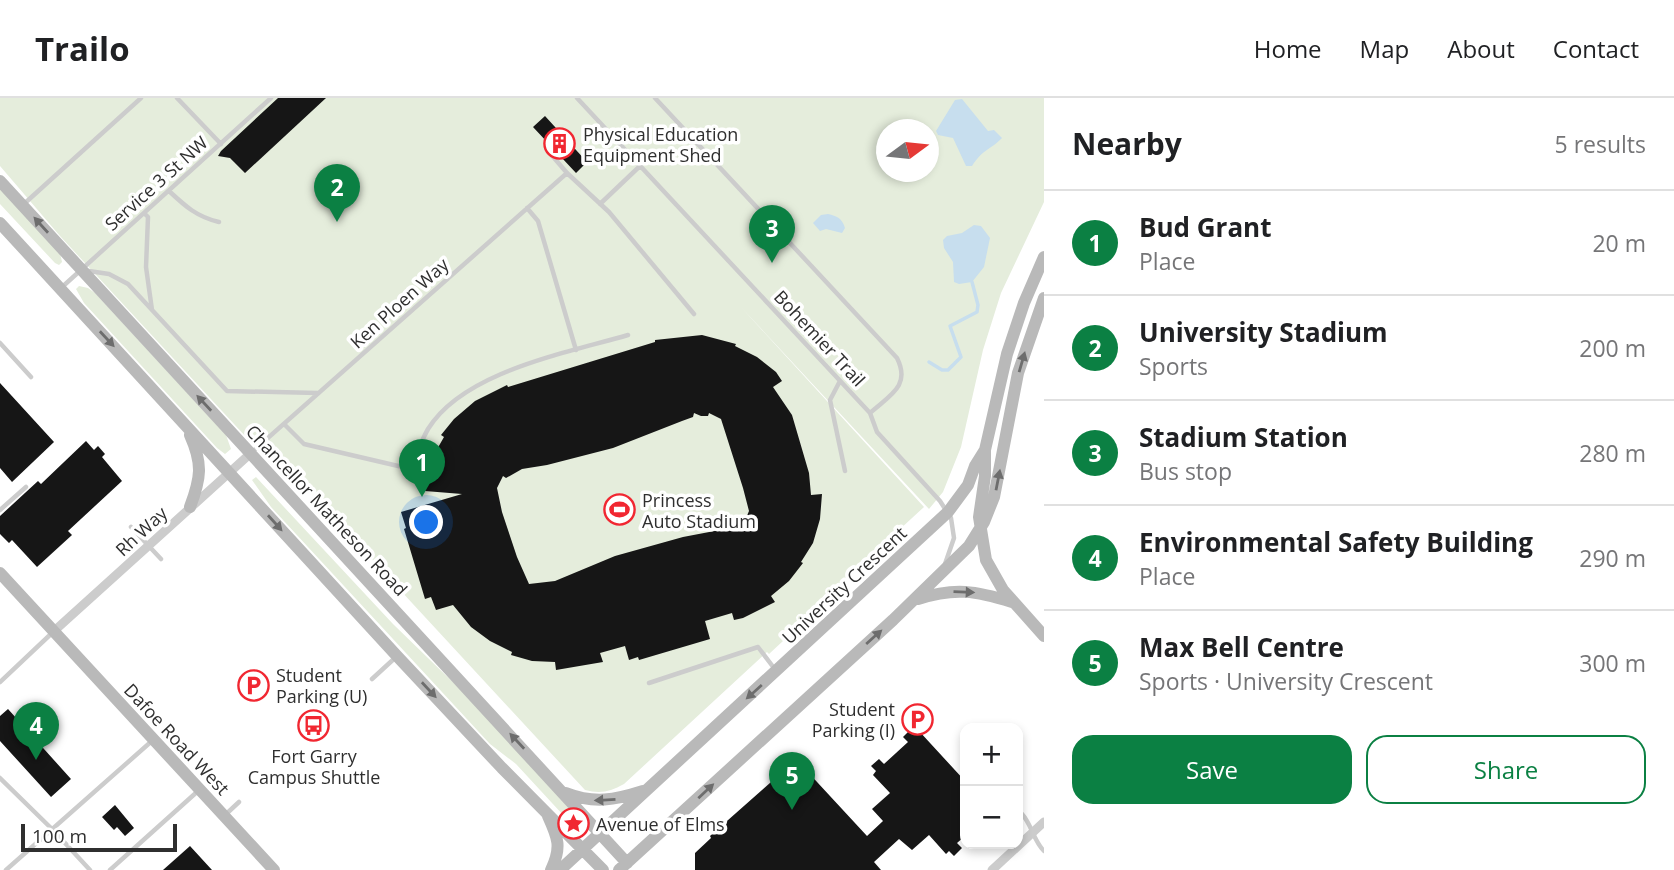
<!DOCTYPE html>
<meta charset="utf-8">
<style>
body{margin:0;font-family:"Open Sans",sans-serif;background:#f6f6f6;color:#202124}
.controls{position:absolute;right:21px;bottom:21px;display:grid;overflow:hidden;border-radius:14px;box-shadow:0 4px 10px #0003}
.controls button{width:63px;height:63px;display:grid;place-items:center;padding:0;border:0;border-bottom:2px solid #e0e0e0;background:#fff;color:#202124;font:35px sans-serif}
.compass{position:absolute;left:876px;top:21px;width:63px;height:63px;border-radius:50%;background:#fff;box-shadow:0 4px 10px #0003;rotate:75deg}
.scale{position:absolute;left:21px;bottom:18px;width:156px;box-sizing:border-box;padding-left:7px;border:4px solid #2f2f2f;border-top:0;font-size:19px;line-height:24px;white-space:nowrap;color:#2f2f2f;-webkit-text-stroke:5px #fff;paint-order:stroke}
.you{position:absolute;left:427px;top:425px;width:24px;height:24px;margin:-18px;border:5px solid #fff;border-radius:50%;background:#1a73e8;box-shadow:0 0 0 10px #1a73e833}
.badge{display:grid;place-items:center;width:46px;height:46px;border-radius:50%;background:#0b8043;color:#fff;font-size:23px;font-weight:700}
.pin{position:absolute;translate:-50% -58px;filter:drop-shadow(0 2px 4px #0008)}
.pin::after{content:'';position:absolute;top:37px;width:24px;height:21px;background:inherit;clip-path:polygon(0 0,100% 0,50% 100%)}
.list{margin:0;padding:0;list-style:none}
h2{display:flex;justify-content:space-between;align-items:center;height:91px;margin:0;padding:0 28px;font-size:30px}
h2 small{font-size:23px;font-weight:400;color:#757577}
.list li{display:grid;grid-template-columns:46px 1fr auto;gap:21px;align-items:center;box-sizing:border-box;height:105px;padding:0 28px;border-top:2px solid #e0e0e0}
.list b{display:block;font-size:26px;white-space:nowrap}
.list p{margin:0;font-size:23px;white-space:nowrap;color:#757577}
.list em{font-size:23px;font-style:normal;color:#757577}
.actions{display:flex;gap:14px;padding:21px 28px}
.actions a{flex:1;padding:16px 0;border:2px solid #0b8043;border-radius:21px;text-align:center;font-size:24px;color:#0b8043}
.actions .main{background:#0b8043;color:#fff}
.map{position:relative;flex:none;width:1044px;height:772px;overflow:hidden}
header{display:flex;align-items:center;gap:42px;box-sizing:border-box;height:98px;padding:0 35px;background:#fff;border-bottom:2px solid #e0e0e0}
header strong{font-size:33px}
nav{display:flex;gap:38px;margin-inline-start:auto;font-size:24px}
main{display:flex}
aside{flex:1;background:#fff}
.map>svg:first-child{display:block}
</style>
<header>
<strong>Trailo</strong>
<nav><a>Home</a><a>Map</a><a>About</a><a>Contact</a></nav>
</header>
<main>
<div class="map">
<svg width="1044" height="772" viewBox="0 0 1044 772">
<rect width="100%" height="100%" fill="#fff"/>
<!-- green -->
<path fill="#e5eddc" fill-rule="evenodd" d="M 0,0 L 1044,0 L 1044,104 L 1001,195 L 983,252 L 961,349 L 943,394 L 929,411 L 740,208 L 924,409 L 837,489 L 839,491 L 769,556 L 767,554 L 624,686 C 610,694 600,696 585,692 L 278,360 L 271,366 L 60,138 L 0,68 ZM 886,32 L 928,32 L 928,74 L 886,74 Z
M 0,91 L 60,155 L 62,164 L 59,167 L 55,165 L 0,106 Z
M 79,188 L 88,190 L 95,195 L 226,337 L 231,351 L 225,356 L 217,350 L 84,205 L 76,191 Z
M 256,379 L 393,526 L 464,595 L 584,725 L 576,731 L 516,666 L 490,646 L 271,409 L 252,382 Z"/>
<!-- water -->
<path fill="#c7deee" d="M 962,1 L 988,33 L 994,32 L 1002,40 C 989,53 983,51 972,68 L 966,68 L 953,40 L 938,37 L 936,33 L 955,2 Z
M 828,116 C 837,118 842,120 845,130 L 842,135 L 826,131 L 820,133 L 813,125 L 821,117 Z
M 974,127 L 981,128 L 990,140 L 984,169 L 972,184 L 959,186 L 954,184 L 953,164 L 944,150 L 943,142 L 947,138 L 962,135 Z"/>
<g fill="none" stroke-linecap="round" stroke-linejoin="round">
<!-- stream -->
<path stroke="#c7deee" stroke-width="3.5" d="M 929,264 L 942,272 L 948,272 L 961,259 L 950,228 L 977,214 L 978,207 L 972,184"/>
</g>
<!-- building -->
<path fill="#161616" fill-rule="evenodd" d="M 278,0 L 326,0 L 245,75 L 230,60 L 218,58 L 221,53 Z
M 545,18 L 587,64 L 576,75 L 533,29 Z
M 702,237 L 736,246 L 735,248 L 757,259 L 776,274 L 782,283 L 773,289 L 792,317 L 809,375 L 811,397 L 822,396 L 820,421 L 813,445 L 801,464 L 803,465 L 789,483 L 771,498 L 775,504 L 743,520 L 734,522 L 732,515 L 705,523 L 710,541 L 639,562 L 638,559 L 629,562 L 625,548 L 600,555 L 603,564 L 556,572 L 555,564 L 532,563 L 511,557 L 512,554 L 490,543 L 471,529 L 453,507 L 436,512 L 431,499 L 425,501 L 404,431 L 406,430 L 401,414 L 462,396 L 425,393 L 432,360 L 444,339 L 441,337 L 454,321 L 475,303 L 507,287 L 508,289 L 655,244 L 655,242 ZM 694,315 L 701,318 L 708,318 L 709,315 L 721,321 L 743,390 L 749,413 L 746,420 L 725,431 L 683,439 L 615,458 L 555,483 L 529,486 L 517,459 L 502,414 L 497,390 L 503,378 L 506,380 L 522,371 L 547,367 L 613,350 L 682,323 L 693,319 Z
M 0,285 L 54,344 L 12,384 L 0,370 Z
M 86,343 L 94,352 L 98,348 L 105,356 L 102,359 L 122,383 L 68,433 L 72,437 L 37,469 L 12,442 L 9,445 L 0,436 L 0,418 L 38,383 L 41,386 Z
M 8,611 L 71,681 L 51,699 L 0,643 L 0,618 Z
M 911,631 L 916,636 L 919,633 L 965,683 L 965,738 L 957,745 L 962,750 L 954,758 L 949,753 L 946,756 L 929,737 L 912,752 L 899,741 L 874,764 L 881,772 L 695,772 L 695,755 L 711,740 L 710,738 L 787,670 L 805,671 L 867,738 L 883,723 L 872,711 L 890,695 L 873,677 L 876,673 L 871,668 L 879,661 L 884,666 L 908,644 L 903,639 Z
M 115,707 L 134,730 L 125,738 L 117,729 L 114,732 L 102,719 Z
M 190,748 L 212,772 L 163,772 Z"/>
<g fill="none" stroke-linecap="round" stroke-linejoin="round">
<!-- lane -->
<path stroke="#ccc" stroke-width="4.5" d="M 177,0 L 221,46
M 577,0 L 870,315 L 877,334 L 940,403 L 951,420 L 954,440 L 945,466
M 655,0 L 897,260 C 911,288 890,297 870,315
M 549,54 L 567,75 L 609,114 L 694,216
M 169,93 C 185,108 197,119 219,124
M 25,105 L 141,0
M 600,106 L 640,68
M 527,110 L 538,123 L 576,252
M 144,115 L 148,119 L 146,169 L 152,212
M 89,173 L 109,176 L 128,186 L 227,293 L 318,295
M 61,190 L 271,0
M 0,245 L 31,279
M 840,283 L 830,302 L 845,373
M 284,326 L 304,346 L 411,371 C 416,358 421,343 428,331 C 464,273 567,255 628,237
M 251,355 L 567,75
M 0,412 L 26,389
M 131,429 L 161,461
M 372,581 L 396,559
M 0,584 L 52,535
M 649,585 L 758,549 L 774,570
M 0,680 L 53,732 L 90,772
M 1022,716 C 1032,727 1033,742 1044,753
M 224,718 L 239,704
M 6,772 L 153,642
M 110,772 L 198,693"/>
<!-- street -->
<path stroke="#ccc" stroke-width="9" d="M 53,534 L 251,355
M 992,772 L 1044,724"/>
<!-- secondary -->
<path stroke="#b9b9b9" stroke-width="12" d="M 0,83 L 627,765
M 0,125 L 397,558 L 502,670 L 603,772
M 190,337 C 203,366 201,380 190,409
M 985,352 L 985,378 L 979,419 L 986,462 L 1003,492 L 1044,538
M 0,475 L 274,772
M 918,501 C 955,489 976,493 1012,504
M 566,695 C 594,706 615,702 643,693
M 548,718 C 558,740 562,749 551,772
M 560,772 L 948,414 L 968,387 L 975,368 L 985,352 L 1007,256 L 1024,205 L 1044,159
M 619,772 L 893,522 L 969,448 L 984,424 L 994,399 L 1018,275 L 1044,200"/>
</g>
<!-- one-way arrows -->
<defs><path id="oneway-solid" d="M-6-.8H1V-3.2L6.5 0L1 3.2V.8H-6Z" transform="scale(1.75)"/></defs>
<g fill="#6d6d6d">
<use href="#oneway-solid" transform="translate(41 127) rotate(-132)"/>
<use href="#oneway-solid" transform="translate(107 241) rotate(47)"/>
<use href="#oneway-solid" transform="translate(1022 264) rotate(-74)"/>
<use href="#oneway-solid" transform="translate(204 305) rotate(-133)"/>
<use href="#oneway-solid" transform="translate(998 382) rotate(-79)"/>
<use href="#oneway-solid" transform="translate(275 425) rotate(48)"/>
<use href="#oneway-solid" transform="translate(964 494) rotate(2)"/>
<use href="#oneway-solid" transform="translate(874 539) rotate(-42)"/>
<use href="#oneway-solid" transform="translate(429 592) rotate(47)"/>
<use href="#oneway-solid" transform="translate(754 594) rotate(138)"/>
<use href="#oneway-solid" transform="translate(517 643) rotate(-133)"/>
<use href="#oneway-solid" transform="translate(706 693) rotate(-43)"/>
<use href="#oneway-solid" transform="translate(605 702) rotate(177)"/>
</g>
<!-- icons -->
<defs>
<symbol id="building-ring" viewBox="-11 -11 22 22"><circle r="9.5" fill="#fff" stroke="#f12731" stroke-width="1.5"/><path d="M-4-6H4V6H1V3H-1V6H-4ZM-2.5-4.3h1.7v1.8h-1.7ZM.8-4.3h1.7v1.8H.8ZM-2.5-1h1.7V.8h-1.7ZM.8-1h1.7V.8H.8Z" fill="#f12731"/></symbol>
<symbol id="stadium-ring" viewBox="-11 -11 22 22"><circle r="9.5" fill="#fff" stroke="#f12731" stroke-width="1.5"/><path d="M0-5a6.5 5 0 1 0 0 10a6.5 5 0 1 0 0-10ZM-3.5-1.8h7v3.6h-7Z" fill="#f12731"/></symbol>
<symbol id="parking-ring" viewBox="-11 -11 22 22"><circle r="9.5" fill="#fff" stroke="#f12731" stroke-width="1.5"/><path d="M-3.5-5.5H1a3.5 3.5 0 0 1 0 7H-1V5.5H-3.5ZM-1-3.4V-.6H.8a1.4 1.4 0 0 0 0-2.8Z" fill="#f12731"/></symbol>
<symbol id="bus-ring" viewBox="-11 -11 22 22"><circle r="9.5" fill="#fff" stroke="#f12731" stroke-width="1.5"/><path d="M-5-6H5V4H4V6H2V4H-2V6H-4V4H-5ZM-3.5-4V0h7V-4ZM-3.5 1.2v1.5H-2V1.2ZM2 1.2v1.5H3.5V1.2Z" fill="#f12731"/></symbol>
<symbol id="sight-ring" viewBox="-11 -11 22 22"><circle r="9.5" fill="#fff" stroke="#f12731" stroke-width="1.5"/><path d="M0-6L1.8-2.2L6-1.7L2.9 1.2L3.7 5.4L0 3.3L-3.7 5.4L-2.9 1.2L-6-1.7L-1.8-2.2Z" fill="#f12731"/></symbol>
</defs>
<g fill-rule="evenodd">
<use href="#building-ring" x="542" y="28" width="35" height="35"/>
<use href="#stadium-ring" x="602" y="394" width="35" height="35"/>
<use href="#parking-ring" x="236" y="570" width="35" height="35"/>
<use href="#parking-ring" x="900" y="604" width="35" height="35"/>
<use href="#bus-ring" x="296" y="610" width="35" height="35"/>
<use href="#sight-ring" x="556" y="708" width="35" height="35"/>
</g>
<g text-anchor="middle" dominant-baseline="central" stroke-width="7" stroke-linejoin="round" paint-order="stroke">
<!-- poi labels -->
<g font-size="18" fill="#2f2f2f" stroke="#fff" text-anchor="start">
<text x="583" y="36">Physical Education<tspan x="583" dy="21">Equipment Shed</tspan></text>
<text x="642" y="402">Princess<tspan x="642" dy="21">Auto Stadium</tspan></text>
<text x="276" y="577">Student<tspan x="276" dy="21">Parking (U)</tspan></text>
<text x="895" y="611" text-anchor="end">Student<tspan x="895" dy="21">Parking (I)</tspan></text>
<text x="314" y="658" text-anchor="middle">Fort Garry<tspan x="314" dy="21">Campus Shuttle</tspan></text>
<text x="596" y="726">Avenue of Elms</text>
</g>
<!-- street labels -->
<g font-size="18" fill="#2f2f2f" stroke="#fff">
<text transform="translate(156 85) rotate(-42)">Service 3 St NW</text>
<text transform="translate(399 205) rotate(-42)">Ken Ploen Way</text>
<text transform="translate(820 240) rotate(47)">Bohemier Trail</text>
<text transform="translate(327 412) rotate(47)">Chancellor Matheson Road</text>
<text transform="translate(141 433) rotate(-43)">Rh Way</text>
<text transform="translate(844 487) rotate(-43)">University Crescent</text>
<text transform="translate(177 641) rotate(47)">Dafoe Road West</text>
</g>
</g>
</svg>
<div class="controls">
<button>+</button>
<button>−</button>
</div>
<svg class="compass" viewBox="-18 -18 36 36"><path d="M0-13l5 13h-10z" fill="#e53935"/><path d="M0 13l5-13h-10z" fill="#757577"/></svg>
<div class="scale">100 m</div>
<div class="you"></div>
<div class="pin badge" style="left:422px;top:399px">1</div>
<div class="pin badge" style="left:337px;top:124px">2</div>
<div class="pin badge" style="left:772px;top:165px">3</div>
<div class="pin badge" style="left:36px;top:662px">4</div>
<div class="pin badge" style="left:792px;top:712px">5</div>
</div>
<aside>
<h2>Nearby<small>5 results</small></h2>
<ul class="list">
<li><span class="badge">1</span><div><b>Bud Grant</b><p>Place</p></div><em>20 m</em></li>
<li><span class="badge">2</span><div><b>University Stadium</b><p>Sports</p></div><em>200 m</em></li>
<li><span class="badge">3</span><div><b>Stadium Station</b><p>Bus stop</p></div><em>280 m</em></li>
<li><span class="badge">4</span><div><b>Environmental Safety Building</b><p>Place</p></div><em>290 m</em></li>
<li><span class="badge">5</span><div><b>Max Bell Centre</b><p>Sports · University Crescent</p></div><em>300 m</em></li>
</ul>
<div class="actions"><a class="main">Save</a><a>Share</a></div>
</aside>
</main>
